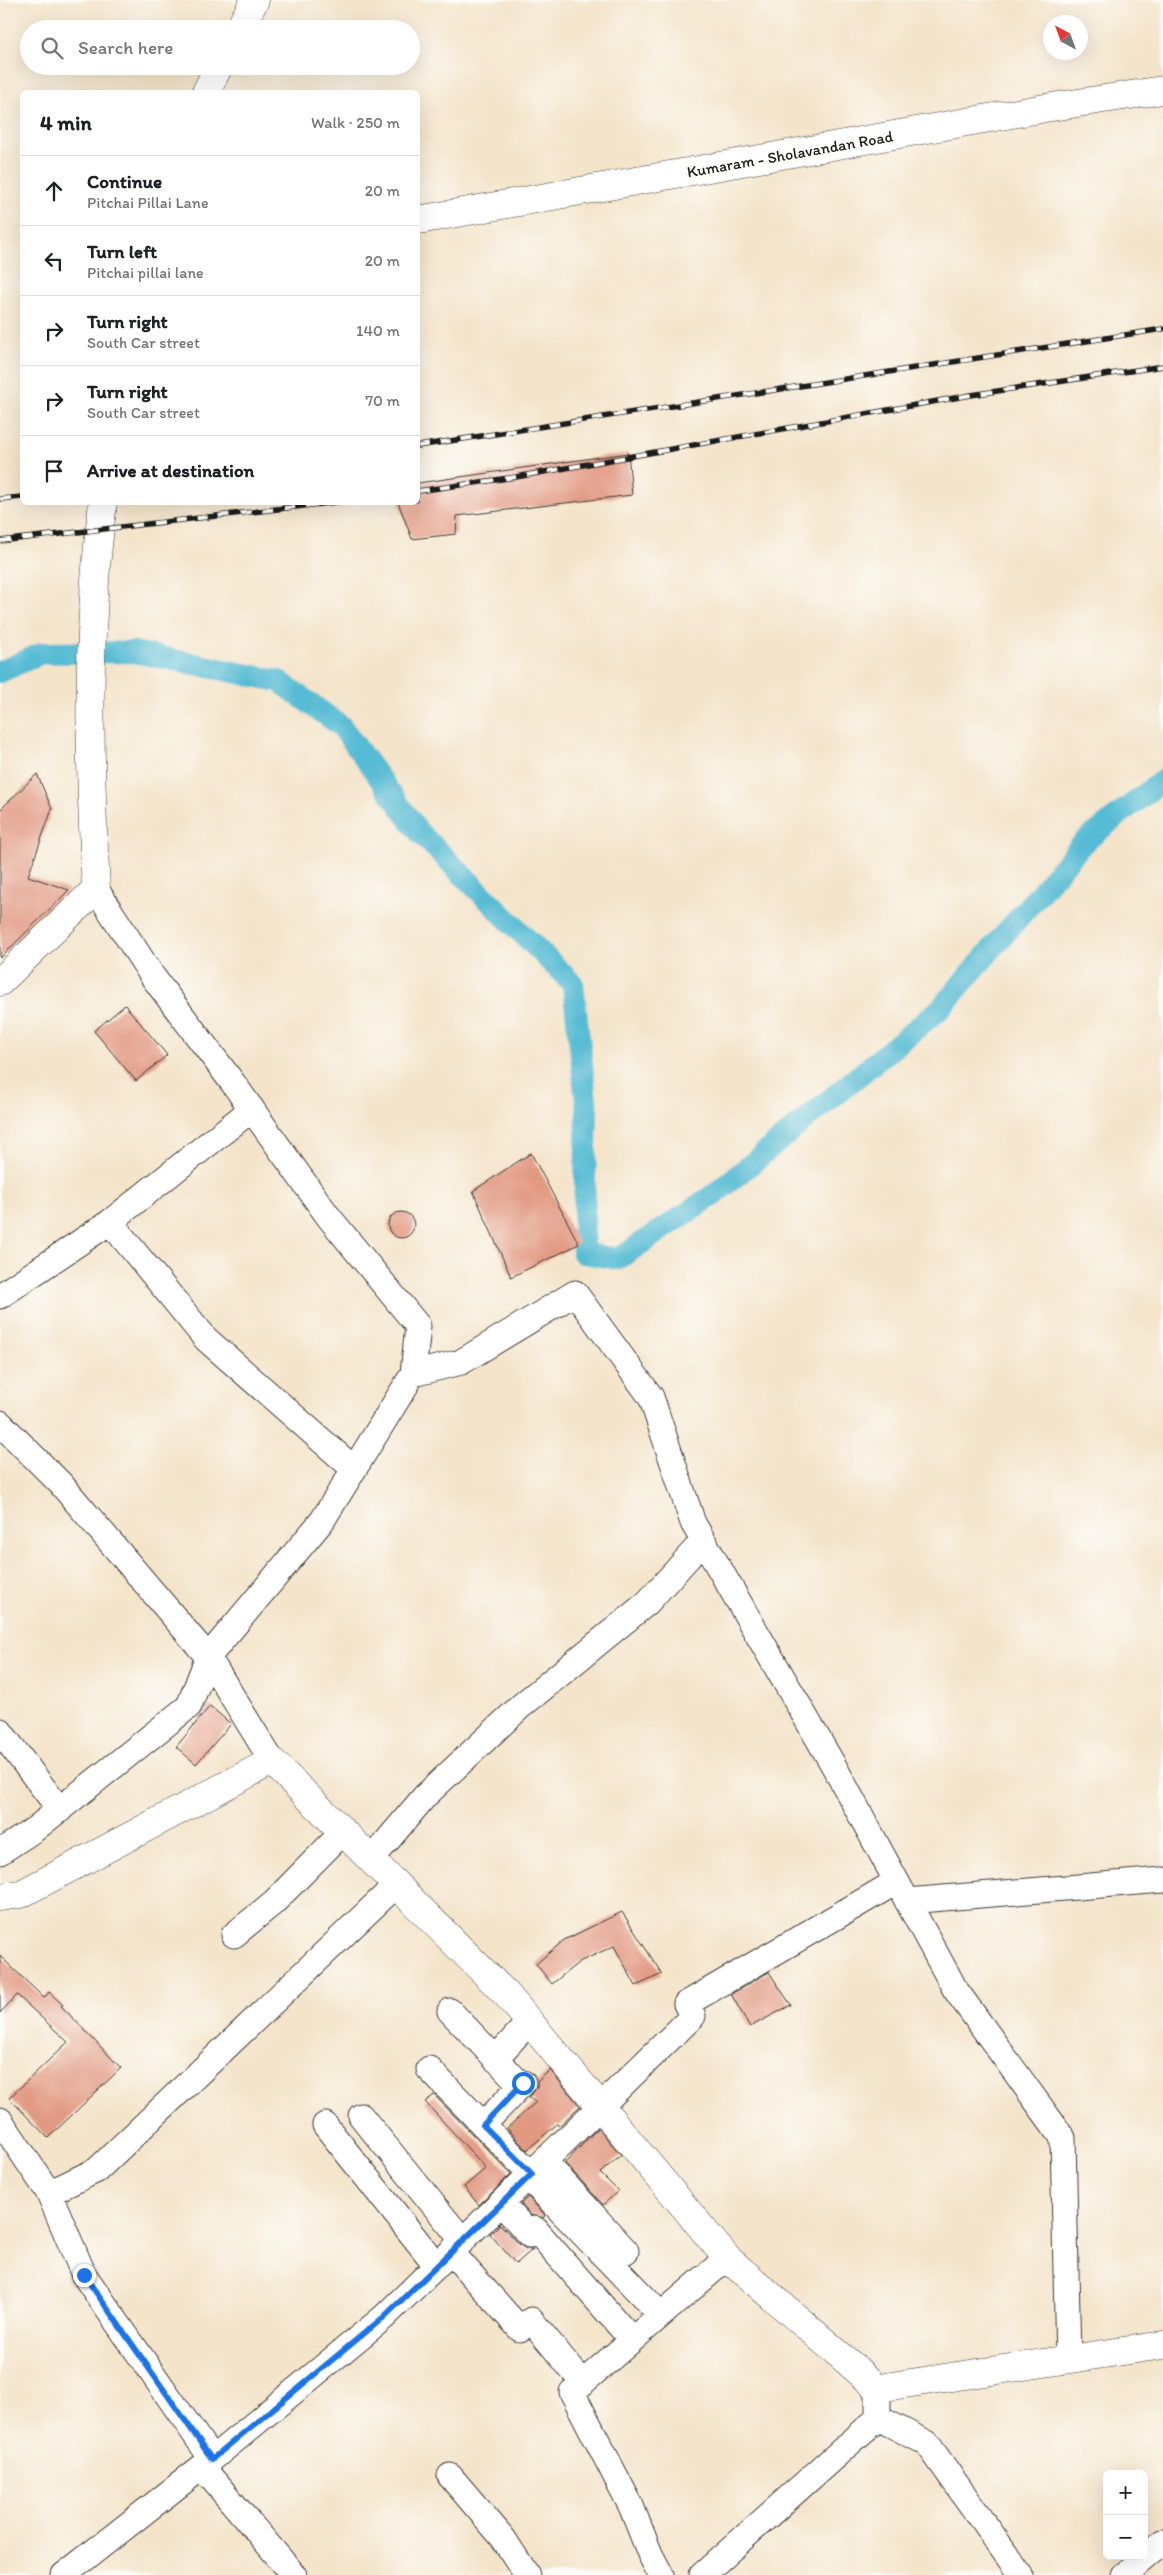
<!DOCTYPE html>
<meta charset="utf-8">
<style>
body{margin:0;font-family:Itim,sans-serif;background:#f6f6f6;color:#202124}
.controls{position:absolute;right:15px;bottom:15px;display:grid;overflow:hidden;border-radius:8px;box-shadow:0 5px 20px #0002}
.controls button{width:45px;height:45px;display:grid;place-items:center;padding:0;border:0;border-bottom:1px solid #e0e0e0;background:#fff;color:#202124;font:25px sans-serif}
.compass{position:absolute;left:1043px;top:15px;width:45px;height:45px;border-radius:50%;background:#fff;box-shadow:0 5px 20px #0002;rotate:319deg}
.stop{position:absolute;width:15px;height:15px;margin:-11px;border:4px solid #1a73e8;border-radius:50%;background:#fff}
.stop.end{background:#1a73e8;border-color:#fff;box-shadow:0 1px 5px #0008}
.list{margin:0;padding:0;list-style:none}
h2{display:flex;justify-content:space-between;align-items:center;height:65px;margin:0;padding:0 20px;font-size:21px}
h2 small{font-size:16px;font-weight:400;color:#757577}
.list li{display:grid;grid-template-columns:32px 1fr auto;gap:15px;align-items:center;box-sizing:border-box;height:70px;padding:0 20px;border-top:1px solid #e0e0e0}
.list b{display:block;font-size:19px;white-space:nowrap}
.list p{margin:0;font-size:16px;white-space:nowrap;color:#757577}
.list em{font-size:16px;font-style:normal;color:#757577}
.icon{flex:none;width:28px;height:28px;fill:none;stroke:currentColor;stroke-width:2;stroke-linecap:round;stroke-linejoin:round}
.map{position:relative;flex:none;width:1163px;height:2575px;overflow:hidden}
.search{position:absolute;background:#fff;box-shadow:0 5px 20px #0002;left:20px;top:20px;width:400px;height:55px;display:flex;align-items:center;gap:12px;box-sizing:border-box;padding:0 18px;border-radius:28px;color:#757577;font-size:19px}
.panel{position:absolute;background:#fff;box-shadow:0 5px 20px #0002;left:20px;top:90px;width:400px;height:415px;border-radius:8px}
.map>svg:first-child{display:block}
</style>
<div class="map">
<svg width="1163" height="2575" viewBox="0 0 1163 2575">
<rect width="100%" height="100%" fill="#fdfcf7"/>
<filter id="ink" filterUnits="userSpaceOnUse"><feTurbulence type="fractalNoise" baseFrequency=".02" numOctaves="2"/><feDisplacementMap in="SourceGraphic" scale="10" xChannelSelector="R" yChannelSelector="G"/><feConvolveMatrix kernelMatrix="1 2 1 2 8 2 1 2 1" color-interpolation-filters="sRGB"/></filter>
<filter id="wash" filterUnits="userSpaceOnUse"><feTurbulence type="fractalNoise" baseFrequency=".0096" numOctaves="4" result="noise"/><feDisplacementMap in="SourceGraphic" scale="20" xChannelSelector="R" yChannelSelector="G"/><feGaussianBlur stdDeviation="1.12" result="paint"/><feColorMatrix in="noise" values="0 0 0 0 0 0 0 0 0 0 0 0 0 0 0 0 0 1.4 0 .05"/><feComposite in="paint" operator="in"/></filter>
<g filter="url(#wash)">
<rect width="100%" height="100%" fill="#f4e4ca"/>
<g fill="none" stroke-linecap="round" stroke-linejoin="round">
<!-- canal -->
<path stroke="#56bbd4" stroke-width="22" d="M 0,672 L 42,653 L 134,652 L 279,681 L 341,726 L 419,832 L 573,984 L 587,1110 L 583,1253 L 618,1259 L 712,1196 L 940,1009 L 1083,843 L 1163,780"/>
</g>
<g id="blocks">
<!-- building -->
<path fill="#e29982" d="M 628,453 L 632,495 L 457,516 L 456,534 L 412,539 L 398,502 L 418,502 L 418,483 Z
M 37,774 L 52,809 L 28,876 L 69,890 L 0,958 L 0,810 Z
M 125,1005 L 167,1055 L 136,1081 L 94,1031 Z
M 531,1153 L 579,1244 L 511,1277 L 473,1191 Z
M388 1225a13 13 0 1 1 26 0a13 13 0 1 1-26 0Z
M 210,1706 L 231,1724 L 196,1764 L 176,1747 Z
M 622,1912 L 662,1974 L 636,1986 L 614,1946 L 579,1962 L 552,1984 L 536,1964 L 564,1940 Z
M 0,1956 L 44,1998 L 49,1992 L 63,2005 L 61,2006 L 121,2068 L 48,2138 L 9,2098 L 68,2042 L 17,1995 L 0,2013 Z
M 769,1972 L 791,2005 L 750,2027 L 731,1994 Z
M 550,2070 L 580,2106 L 559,2126 L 557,2124 L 527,2150 L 507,2128 L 536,2102 L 529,2098 L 537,2087 L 537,2082 Z
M 434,2095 L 511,2174 L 479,2205 L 464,2187 L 486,2168 L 425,2102 Z
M 598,2128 L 621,2155 L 600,2173 L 618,2191 L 603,2205 L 565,2163 Z
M 528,2197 L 545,2215 L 543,2218 L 531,2215 L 521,2204 Z
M 500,2224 L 520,2245 L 526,2249 L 533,2249 L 516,2264 L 490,2234 Z"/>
</g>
</g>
<g filter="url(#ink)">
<use href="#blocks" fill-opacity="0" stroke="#3c3a36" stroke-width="1"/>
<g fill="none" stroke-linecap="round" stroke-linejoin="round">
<defs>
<path id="minor" d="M 110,1222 L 206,1339 L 354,1469
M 0,1296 L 110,1222 L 252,1109
M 413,1374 L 461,1362 L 575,1293 L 651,1397 L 693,1523 L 835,1768 L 955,1989 L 1063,2138 L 1068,2359
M 0,1423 L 61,1484 L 208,1657 L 272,1761
M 0,1731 L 60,1810
M 0,1852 L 35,1829 L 189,1706 L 208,1657 L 322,1521 L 413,1374 L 418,1326 L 328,1216 L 233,1083 L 153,977 L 96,889
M 371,1860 L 425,1796 L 521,1706 L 647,1603 L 703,1541
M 907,1901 L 1163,1880
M 234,1935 L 274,1902 L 343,1832
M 450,2011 L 521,2085
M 495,2059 L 529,2022
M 429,2069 L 532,2175
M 361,2116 L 463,2241
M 0,2120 L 49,2193 L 97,2170 L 396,1885
M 325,2125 L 437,2266
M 483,2125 L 523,2083
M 545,2162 L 626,2251
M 528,2177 L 661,2315
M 49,2193 L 84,2275 L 212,2459 L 384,2317 L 693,2016 L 686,2004 L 896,1882
M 502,2204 L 530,2235 L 535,2229 L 632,2340
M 451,2252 L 520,2329 L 531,2320 L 583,2383
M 878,2418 L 927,2443 L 1021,2575
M 202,2467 L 294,2575
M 450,2476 L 503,2538 L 527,2575
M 64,2575 L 212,2459
M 661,2575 L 650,2554 L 631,2506 L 572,2392 L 727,2258
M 702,2575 L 878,2418 L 878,2388
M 1124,2575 L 1163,2542"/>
<path id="secondary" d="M 239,29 L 255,0
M 206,92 L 219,66
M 418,220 L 1045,108 L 1163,90
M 0,982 L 96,889 C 89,760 86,631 103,502"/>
<path id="primary" d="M 0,1897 L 21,1894 L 272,1761 L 507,1995 L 727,2258 L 878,2388 L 1163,2345"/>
</defs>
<!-- minor casing -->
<use href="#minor" stroke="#3c3a36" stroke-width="27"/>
<!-- secondary casing -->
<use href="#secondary" stroke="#3c3a36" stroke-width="29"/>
<!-- primary casing -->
<use href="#primary" stroke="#3c3a36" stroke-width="29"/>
<!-- minor -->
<use href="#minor" stroke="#fff" stroke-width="25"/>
<!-- secondary -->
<use href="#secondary" stroke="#fff" stroke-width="28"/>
<!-- primary -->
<use href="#primary" stroke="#fff" stroke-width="28"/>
<defs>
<path id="rail" d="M 418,446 L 1163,329
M 418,491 L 516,477 L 971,395 L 1163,366
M 0,499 L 22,497
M 0,541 L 338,502"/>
</defs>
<!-- rail casing -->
<use href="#rail" stroke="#1c1c1c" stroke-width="5.5"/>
<!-- rail -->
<use href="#rail" stroke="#fdfcf7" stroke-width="4" stroke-dasharray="11" stroke-linecap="butt"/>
</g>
</g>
<g fill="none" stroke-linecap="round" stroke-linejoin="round" filter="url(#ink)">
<!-- route -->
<path stroke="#1a73e8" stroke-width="6" d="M 84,2275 L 212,2459 L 384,2317 L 532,2174 L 483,2125 L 523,2083"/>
</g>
<g text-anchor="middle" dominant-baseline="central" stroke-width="5" stroke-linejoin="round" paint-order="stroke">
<!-- street labels -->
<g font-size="16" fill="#1c1c1c" stroke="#fdfcf7">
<text transform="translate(790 154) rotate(-10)">Kumaram - Sholavandan Road</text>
</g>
</g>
</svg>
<div class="controls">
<button>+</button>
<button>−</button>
</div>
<svg class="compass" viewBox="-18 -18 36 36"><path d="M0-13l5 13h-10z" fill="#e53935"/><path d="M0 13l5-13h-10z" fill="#757577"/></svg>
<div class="stop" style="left:523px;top:2083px"></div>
<div class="stop end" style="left:84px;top:2275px"></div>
<div class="search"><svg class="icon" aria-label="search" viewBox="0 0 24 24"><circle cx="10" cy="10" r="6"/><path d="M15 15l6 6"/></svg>Search here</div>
<section class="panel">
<h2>4 min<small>Walk · 250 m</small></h2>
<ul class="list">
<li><svg class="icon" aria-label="ahead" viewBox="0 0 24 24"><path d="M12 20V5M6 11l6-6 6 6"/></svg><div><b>Continue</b><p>Pitchai Pillai Lane</p></div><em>20 m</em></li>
<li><svg class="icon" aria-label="left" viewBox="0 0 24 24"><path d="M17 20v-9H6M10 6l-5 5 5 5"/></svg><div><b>Turn left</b><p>Pitchai pillai lane</p></div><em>20 m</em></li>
<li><svg class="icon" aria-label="right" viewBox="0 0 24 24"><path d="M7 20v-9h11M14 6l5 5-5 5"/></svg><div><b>Turn right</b><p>South Car street</p></div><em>140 m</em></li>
<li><svg class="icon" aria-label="right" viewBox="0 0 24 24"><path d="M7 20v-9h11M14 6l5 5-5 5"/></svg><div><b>Turn right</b><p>South Car street</p></div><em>70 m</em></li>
<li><svg class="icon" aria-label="arrive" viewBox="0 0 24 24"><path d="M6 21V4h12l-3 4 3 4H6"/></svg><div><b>Arrive at destination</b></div></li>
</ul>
</section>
</div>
